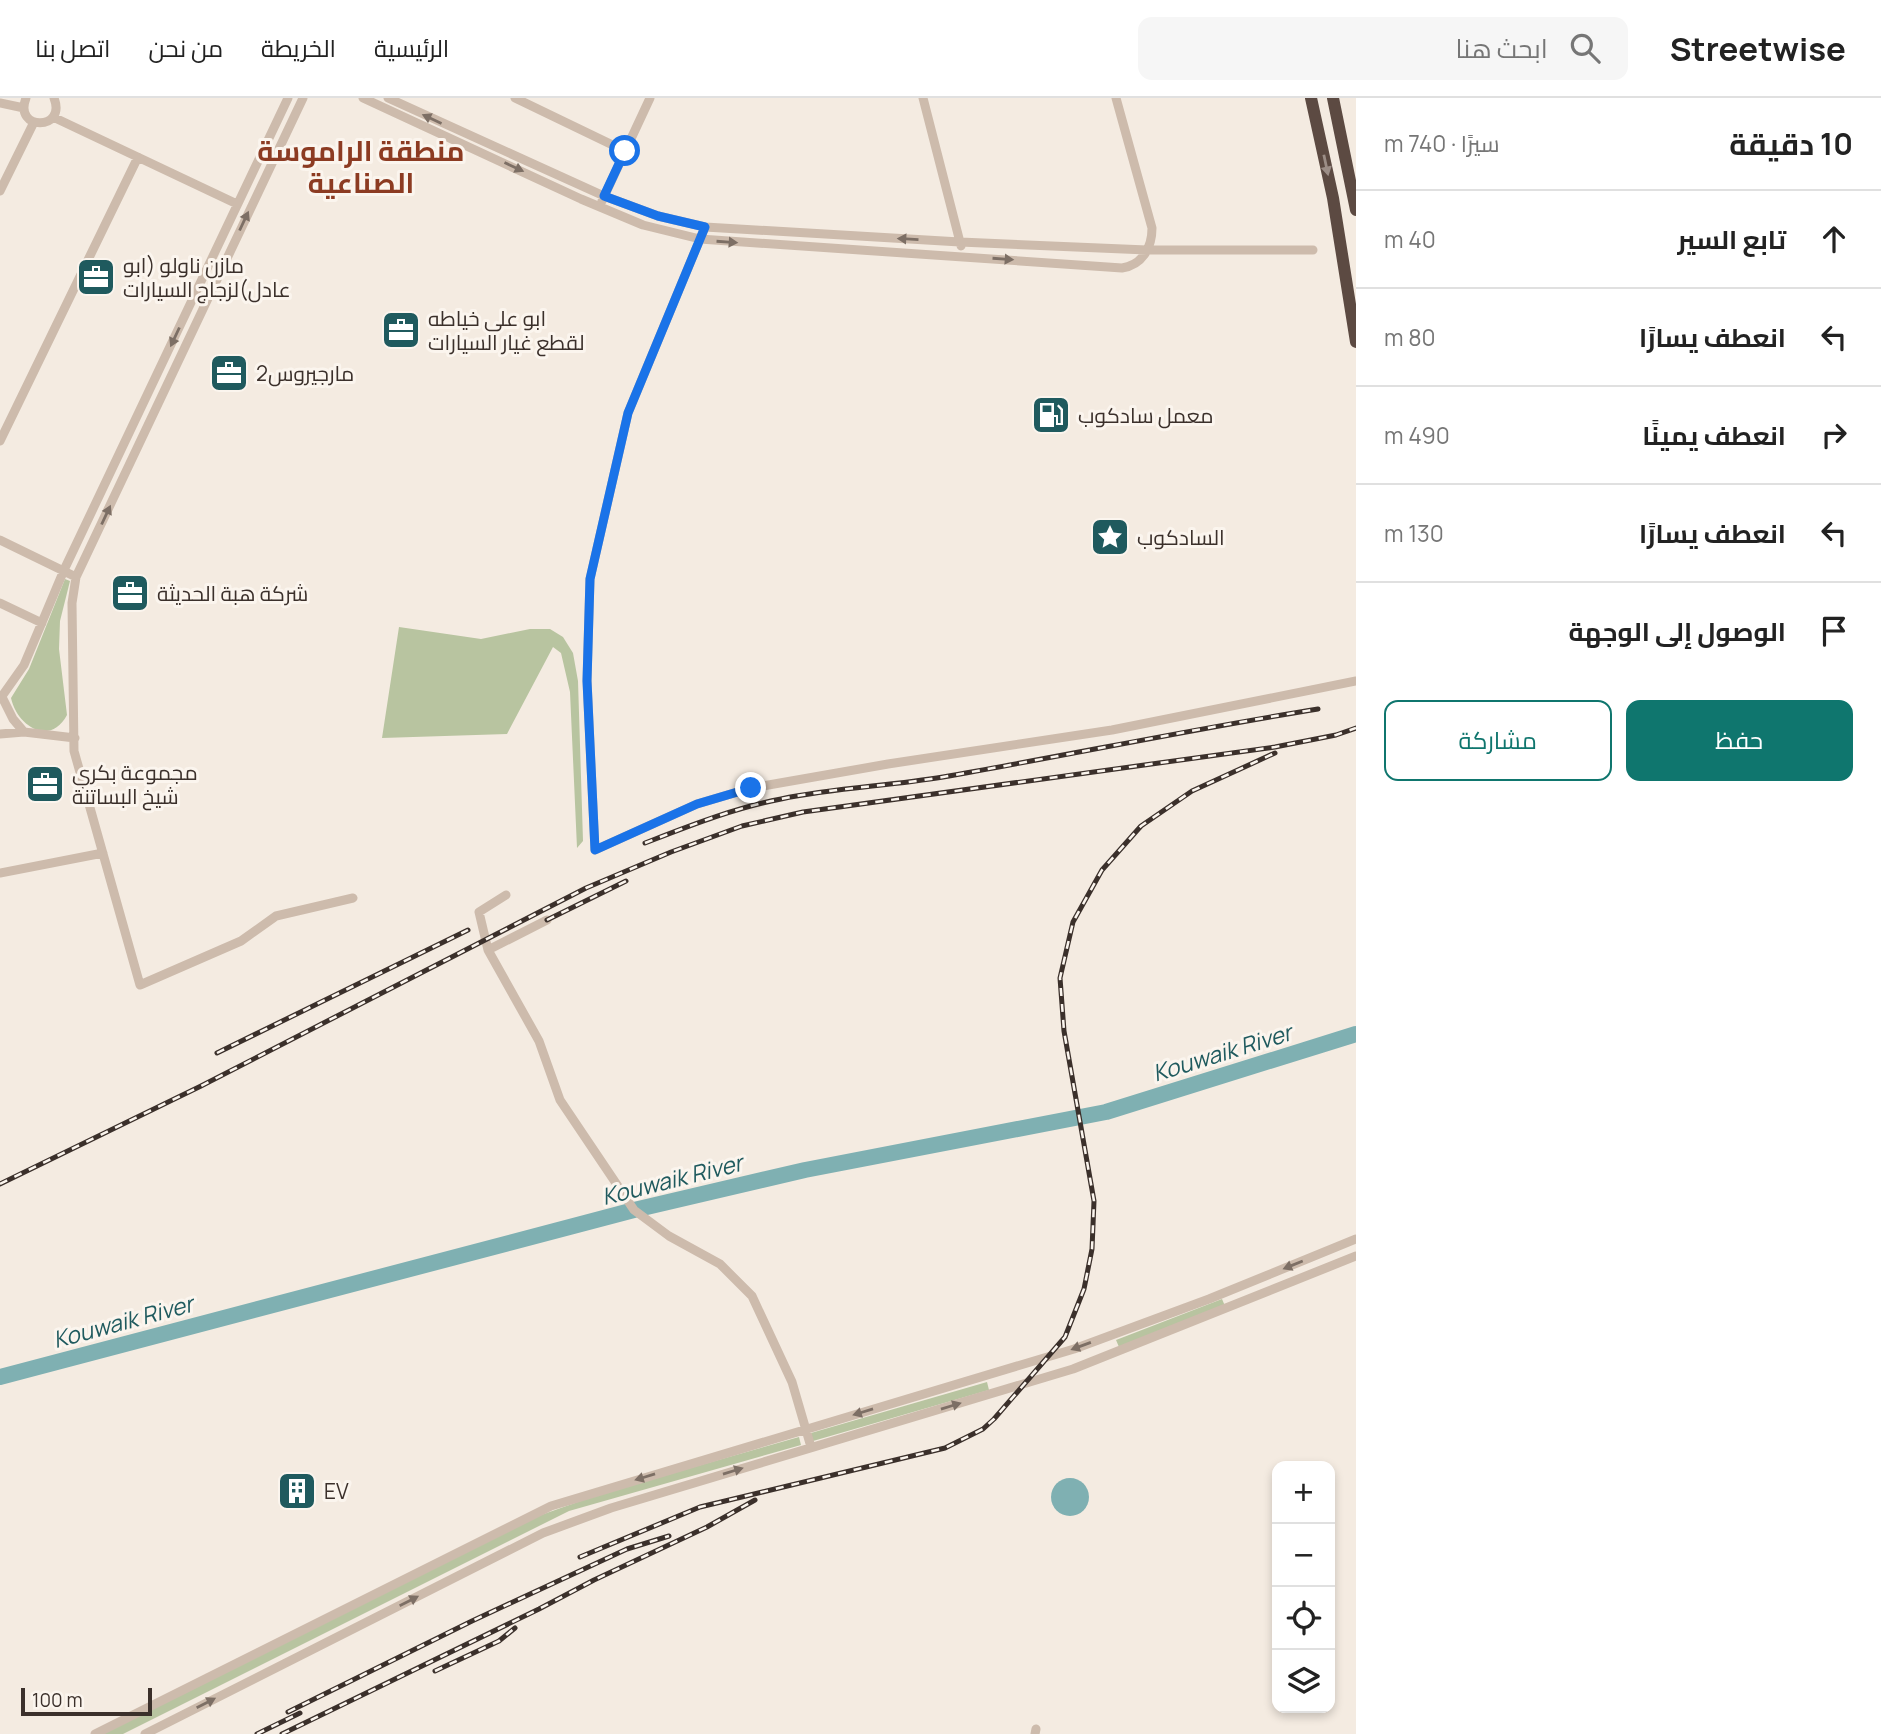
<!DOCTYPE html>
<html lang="ar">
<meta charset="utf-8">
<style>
body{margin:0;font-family:Manrope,Cairo,sans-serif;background:#f6f6f6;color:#222;direction:rtl}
.controls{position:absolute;right:21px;bottom:21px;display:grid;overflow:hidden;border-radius:14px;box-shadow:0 4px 10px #0003}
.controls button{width:63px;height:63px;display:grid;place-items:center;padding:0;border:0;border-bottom:2px solid #e0e0e0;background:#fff;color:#222;font:35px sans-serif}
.scale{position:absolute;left:21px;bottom:18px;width:131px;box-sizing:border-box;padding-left:7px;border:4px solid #3b302b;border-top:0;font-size:19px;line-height:24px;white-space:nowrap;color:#3b302b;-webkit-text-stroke:5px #fbf5ee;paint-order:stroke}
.stop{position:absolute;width:21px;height:21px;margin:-16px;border:5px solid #1a73e8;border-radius:50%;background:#fff}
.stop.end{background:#1a73e8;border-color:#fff;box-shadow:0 2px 7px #0008}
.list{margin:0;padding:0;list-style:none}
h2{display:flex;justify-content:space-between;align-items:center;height:91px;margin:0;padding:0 28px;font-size:30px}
h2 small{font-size:23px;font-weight:400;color:#767676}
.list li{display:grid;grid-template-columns:46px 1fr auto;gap:21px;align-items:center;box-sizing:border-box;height:98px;padding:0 28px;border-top:2px solid #e0e0e0}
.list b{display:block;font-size:26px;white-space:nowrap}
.list em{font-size:23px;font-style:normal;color:#767676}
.actions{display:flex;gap:14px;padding:21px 28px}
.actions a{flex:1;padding:16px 0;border:2px solid #0f766e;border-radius:14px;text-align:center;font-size:24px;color:#0f766e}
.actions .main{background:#0f766e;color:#fff}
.icon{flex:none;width:38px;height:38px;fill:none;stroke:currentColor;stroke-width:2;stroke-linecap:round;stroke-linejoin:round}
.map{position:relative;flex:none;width:1356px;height:1636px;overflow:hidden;direction:ltr}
header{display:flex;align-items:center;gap:42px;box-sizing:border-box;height:98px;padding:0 35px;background:#fff;border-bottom:2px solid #e0e0e0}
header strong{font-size:33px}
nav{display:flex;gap:38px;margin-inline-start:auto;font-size:24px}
.search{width:490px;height:63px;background:#f6f6f6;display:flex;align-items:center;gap:18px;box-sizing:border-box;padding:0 24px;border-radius:14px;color:#767676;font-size:26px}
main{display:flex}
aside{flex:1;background:#fff}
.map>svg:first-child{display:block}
</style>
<header>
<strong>Streetwise</strong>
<div class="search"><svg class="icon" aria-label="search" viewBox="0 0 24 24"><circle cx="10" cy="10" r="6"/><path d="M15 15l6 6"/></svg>ابحث هنا</div>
<nav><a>الرئيسية</a><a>الخريطة</a><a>من نحن</a><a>اتصل بنا</a></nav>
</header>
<main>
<aside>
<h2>10 دقيقة<small>سيرًا · 740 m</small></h2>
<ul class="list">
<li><svg class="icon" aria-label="ahead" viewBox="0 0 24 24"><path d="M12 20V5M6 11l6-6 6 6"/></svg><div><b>تابع السير</b></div><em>40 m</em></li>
<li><svg class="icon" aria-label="left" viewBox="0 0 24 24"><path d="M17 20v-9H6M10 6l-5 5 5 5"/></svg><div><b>انعطف يسارًا</b></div><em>80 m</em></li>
<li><svg class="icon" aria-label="right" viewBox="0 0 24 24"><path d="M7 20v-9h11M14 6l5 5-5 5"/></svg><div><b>انعطف يمينًا</b></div><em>490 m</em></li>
<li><svg class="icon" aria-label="left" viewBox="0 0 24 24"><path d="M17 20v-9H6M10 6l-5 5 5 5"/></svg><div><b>انعطف يسارًا</b></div><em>130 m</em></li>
<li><svg class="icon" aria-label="arrive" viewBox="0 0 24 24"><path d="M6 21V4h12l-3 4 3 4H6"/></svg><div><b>الوصول إلى الوجهة</b></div></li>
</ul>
<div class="actions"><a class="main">حفظ</a><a>مشاركة</a></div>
</aside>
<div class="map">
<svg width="1356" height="1636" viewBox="0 0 1356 1636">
<rect width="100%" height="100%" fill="#f4ebe1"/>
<!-- green -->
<path fill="#b8c4a0" d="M 65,481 L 70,483 L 60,523 L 59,551 L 67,617 C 50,649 17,628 11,600 L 29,571 Z
M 399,529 L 481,541 L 530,531 L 550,531 L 563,539 L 573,555 L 578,583 L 583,743 L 577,750 L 570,594 L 561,555 L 553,549 L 507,636 L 382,640 Z
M 1222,1201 L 1225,1208 L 1119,1249 L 1116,1242 Z
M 987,1284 L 989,1292 L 813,1343 L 811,1335 Z
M 799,1339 L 801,1347 L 569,1413 L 123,1636 L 103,1636 L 541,1417 L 606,1394 Z"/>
<!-- water -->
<path fill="#7fb0b2" d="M1051 1399a19 19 0 1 1 38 0a19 19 0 1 1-38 0Z"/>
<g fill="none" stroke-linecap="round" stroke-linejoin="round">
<!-- river -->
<path stroke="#7fb0b2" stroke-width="16" d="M 0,1279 L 634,1112 L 805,1072 L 1106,1014 L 1356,936"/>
<!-- minor -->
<path stroke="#cdbbac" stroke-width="9" d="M 26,0 C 13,33 67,33 54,0
M 303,0 L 76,479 L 72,505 L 74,653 L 140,887 L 241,843 L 276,818 L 353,800
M 363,0 L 581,101 L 643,127 L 700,141 L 1122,170 C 1142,167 1152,150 1152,130 L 1116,0
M 388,0 L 604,98 L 658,118 L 705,129 L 960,144 L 1147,152 L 1313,152
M 515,0 L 625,53
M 923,0 L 961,148
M 0,5 L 24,10
M 53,19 L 237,106
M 0,93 L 34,24
M 602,103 L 650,0
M 705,129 L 628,315 L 590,481 L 587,582 L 595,752 L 697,706 L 751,690 L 888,666 L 1112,632 L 1356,583
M 0,343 L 138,59
M 0,442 L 76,479
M 0,505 L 42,525
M 2,599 L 13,621 L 24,634
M 0,601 L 24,567 L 64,472 L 288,0
M 0,636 L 24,634 L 75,640
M 0,775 L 103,755
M 506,797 L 479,814 L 488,852 L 539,943 L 560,1002 L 634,1112 L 669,1138 L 720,1166 L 752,1198 L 792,1284 L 811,1349
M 488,852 L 547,822
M 95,1636 L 551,1408 L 1074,1251 L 1209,1201 L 1356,1141
M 145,1636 L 543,1435 L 611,1410 L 1073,1271 L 1356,1158
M 1035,1636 L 1036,1631"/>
<!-- highway -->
<path stroke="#5c4a42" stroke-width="12" d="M 1311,0 L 1333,100 L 1356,244
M 1333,0 L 1356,112"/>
<defs>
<path id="rail" d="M 645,745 C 689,728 734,710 781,701 C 834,690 889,688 943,679 C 1069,657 1193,631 1318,611
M 547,822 L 626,783
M 217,955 L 468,832
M 0,1086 L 201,988 L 586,790 L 671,754 L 742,728 L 803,714 L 1275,649 L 1336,637 L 1356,630
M 580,1459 L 700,1409 L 945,1350 L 983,1331 L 994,1321 L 1065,1239 L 1084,1191 L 1092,1151 L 1094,1103 L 1064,933 L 1060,880 L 1073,824 L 1102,772 L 1141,728 L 1192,693 L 1275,655
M 435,1573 L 499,1543 L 515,1530
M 288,1614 L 472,1523 L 627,1451 L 669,1438
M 257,1636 L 300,1615
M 282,1636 L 539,1511 L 594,1482 L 707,1429 L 755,1402"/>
</defs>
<!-- rail casing -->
<use href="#rail" stroke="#3b302b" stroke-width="5"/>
<!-- rail -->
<use href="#rail" stroke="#fbf5ee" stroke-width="2.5" stroke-dasharray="8" stroke-linecap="butt"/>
</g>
<!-- one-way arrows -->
<defs><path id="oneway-solid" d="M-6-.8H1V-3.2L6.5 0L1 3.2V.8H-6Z" transform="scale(1.75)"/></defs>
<g fill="#7d6f65">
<use href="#oneway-solid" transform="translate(432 21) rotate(-155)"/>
<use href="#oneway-solid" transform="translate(514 69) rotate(25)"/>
<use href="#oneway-solid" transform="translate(244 123) rotate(-65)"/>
<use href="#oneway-solid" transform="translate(908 141) rotate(-177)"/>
<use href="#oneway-solid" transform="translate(727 144) rotate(4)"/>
<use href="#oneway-solid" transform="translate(1003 161) rotate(4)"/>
<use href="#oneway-solid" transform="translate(175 239) rotate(115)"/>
<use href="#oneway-solid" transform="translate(106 417) rotate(-65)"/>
<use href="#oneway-solid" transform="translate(1293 1167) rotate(158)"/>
<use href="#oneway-solid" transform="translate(1081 1248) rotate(160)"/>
<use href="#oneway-solid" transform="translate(951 1308) rotate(-17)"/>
<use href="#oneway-solid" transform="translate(863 1314) rotate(163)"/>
<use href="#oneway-solid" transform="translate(733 1373) rotate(-17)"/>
<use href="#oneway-solid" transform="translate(645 1379) rotate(163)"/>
<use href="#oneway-solid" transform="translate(409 1503) rotate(-27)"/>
<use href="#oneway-solid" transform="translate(206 1605) rotate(-27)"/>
</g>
<use fill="#9c8e87" href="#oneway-solid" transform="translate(1326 67) rotate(78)"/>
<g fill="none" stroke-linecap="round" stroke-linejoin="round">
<!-- route -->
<path stroke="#1a73e8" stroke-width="9" d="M 625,53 L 604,98 L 658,118 L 705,129 L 628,315 L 590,481 L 587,583 L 595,752 L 697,706 L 751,690"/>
</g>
<!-- icons -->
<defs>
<symbol id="office-square" viewBox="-11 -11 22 22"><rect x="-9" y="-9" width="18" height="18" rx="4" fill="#1f5a5e" stroke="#fbf5ee"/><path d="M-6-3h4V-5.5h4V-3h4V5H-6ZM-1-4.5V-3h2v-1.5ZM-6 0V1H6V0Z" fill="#fff"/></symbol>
<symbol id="fuel-square" viewBox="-11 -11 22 22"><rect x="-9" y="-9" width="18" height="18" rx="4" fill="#1f5a5e" stroke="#fbf5ee"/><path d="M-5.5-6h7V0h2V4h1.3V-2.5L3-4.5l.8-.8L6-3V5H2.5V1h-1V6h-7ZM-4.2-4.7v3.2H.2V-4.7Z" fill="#fff"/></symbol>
<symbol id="sight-square" viewBox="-11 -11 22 22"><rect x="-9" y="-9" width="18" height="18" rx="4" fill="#1f5a5e" stroke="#fbf5ee"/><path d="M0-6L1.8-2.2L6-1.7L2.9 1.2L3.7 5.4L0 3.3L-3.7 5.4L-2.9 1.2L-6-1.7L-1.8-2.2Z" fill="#fff"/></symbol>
<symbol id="building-square" viewBox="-11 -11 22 22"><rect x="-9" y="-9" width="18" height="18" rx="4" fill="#1f5a5e" stroke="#fbf5ee"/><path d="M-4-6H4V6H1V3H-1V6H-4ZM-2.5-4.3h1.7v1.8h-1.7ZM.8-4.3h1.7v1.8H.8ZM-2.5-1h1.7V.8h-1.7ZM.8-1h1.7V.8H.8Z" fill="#fff"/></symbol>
</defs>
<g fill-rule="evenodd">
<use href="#office-square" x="74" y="157" width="44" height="44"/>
<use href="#office-square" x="379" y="210" width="44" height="44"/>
<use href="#office-square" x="207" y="253" width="44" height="44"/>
<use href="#fuel-square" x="1029" y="295" width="44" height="44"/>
<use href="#sight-square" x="1088" y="417" width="44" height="44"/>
<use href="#office-square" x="108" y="473" width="44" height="44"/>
<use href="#office-square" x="23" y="664" width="44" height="44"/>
<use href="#building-square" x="275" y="1371" width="44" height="44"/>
</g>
<g text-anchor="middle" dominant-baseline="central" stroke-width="6" stroke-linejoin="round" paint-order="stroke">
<!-- poi labels -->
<g font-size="21" fill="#3b302b" stroke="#fbf5ee" text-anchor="start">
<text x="123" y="167">مازن ناولو (ابو<tspan x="123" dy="24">عادل)لزجاج السيارات</tspan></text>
<text x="428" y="220">ابو علي خياطه<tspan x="428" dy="24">لقطع غيار السيارات</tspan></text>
<text x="256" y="275">مارجيروس2</text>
<text x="1078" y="317">معمل سادكوب</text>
<text x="1137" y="439">السادكوب</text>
<text x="157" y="495">شركة هبة الحديثة</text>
<text x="72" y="674">مجموعة بكري<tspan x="72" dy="24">شيخ البساتنة</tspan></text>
<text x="324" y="1393">EV</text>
</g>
<!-- water labels -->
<g font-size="23" font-style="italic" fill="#1f5a5e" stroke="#fbf5ee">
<text transform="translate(1222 954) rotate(-17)">Kouwaik River</text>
<text transform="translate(672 1081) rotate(-14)">Kouwaik River</text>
<text transform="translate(123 1223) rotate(-15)">Kouwaik River</text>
</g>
<!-- district labels -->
<g font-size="28" font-weight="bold" fill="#8c3b22" stroke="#fbf5ee">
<text x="361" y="52">منطقة الراموسة<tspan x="361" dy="32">الصناعية</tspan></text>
</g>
</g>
</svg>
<div class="controls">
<button>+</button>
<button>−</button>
<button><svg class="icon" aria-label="locate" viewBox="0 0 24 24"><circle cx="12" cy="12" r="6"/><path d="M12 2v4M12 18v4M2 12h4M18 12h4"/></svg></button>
<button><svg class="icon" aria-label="layers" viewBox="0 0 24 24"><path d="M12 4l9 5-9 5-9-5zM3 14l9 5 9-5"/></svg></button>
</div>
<div class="scale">100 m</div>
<div class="stop" style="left:625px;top:53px"></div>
<div class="stop end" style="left:751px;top:690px"></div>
</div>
</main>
